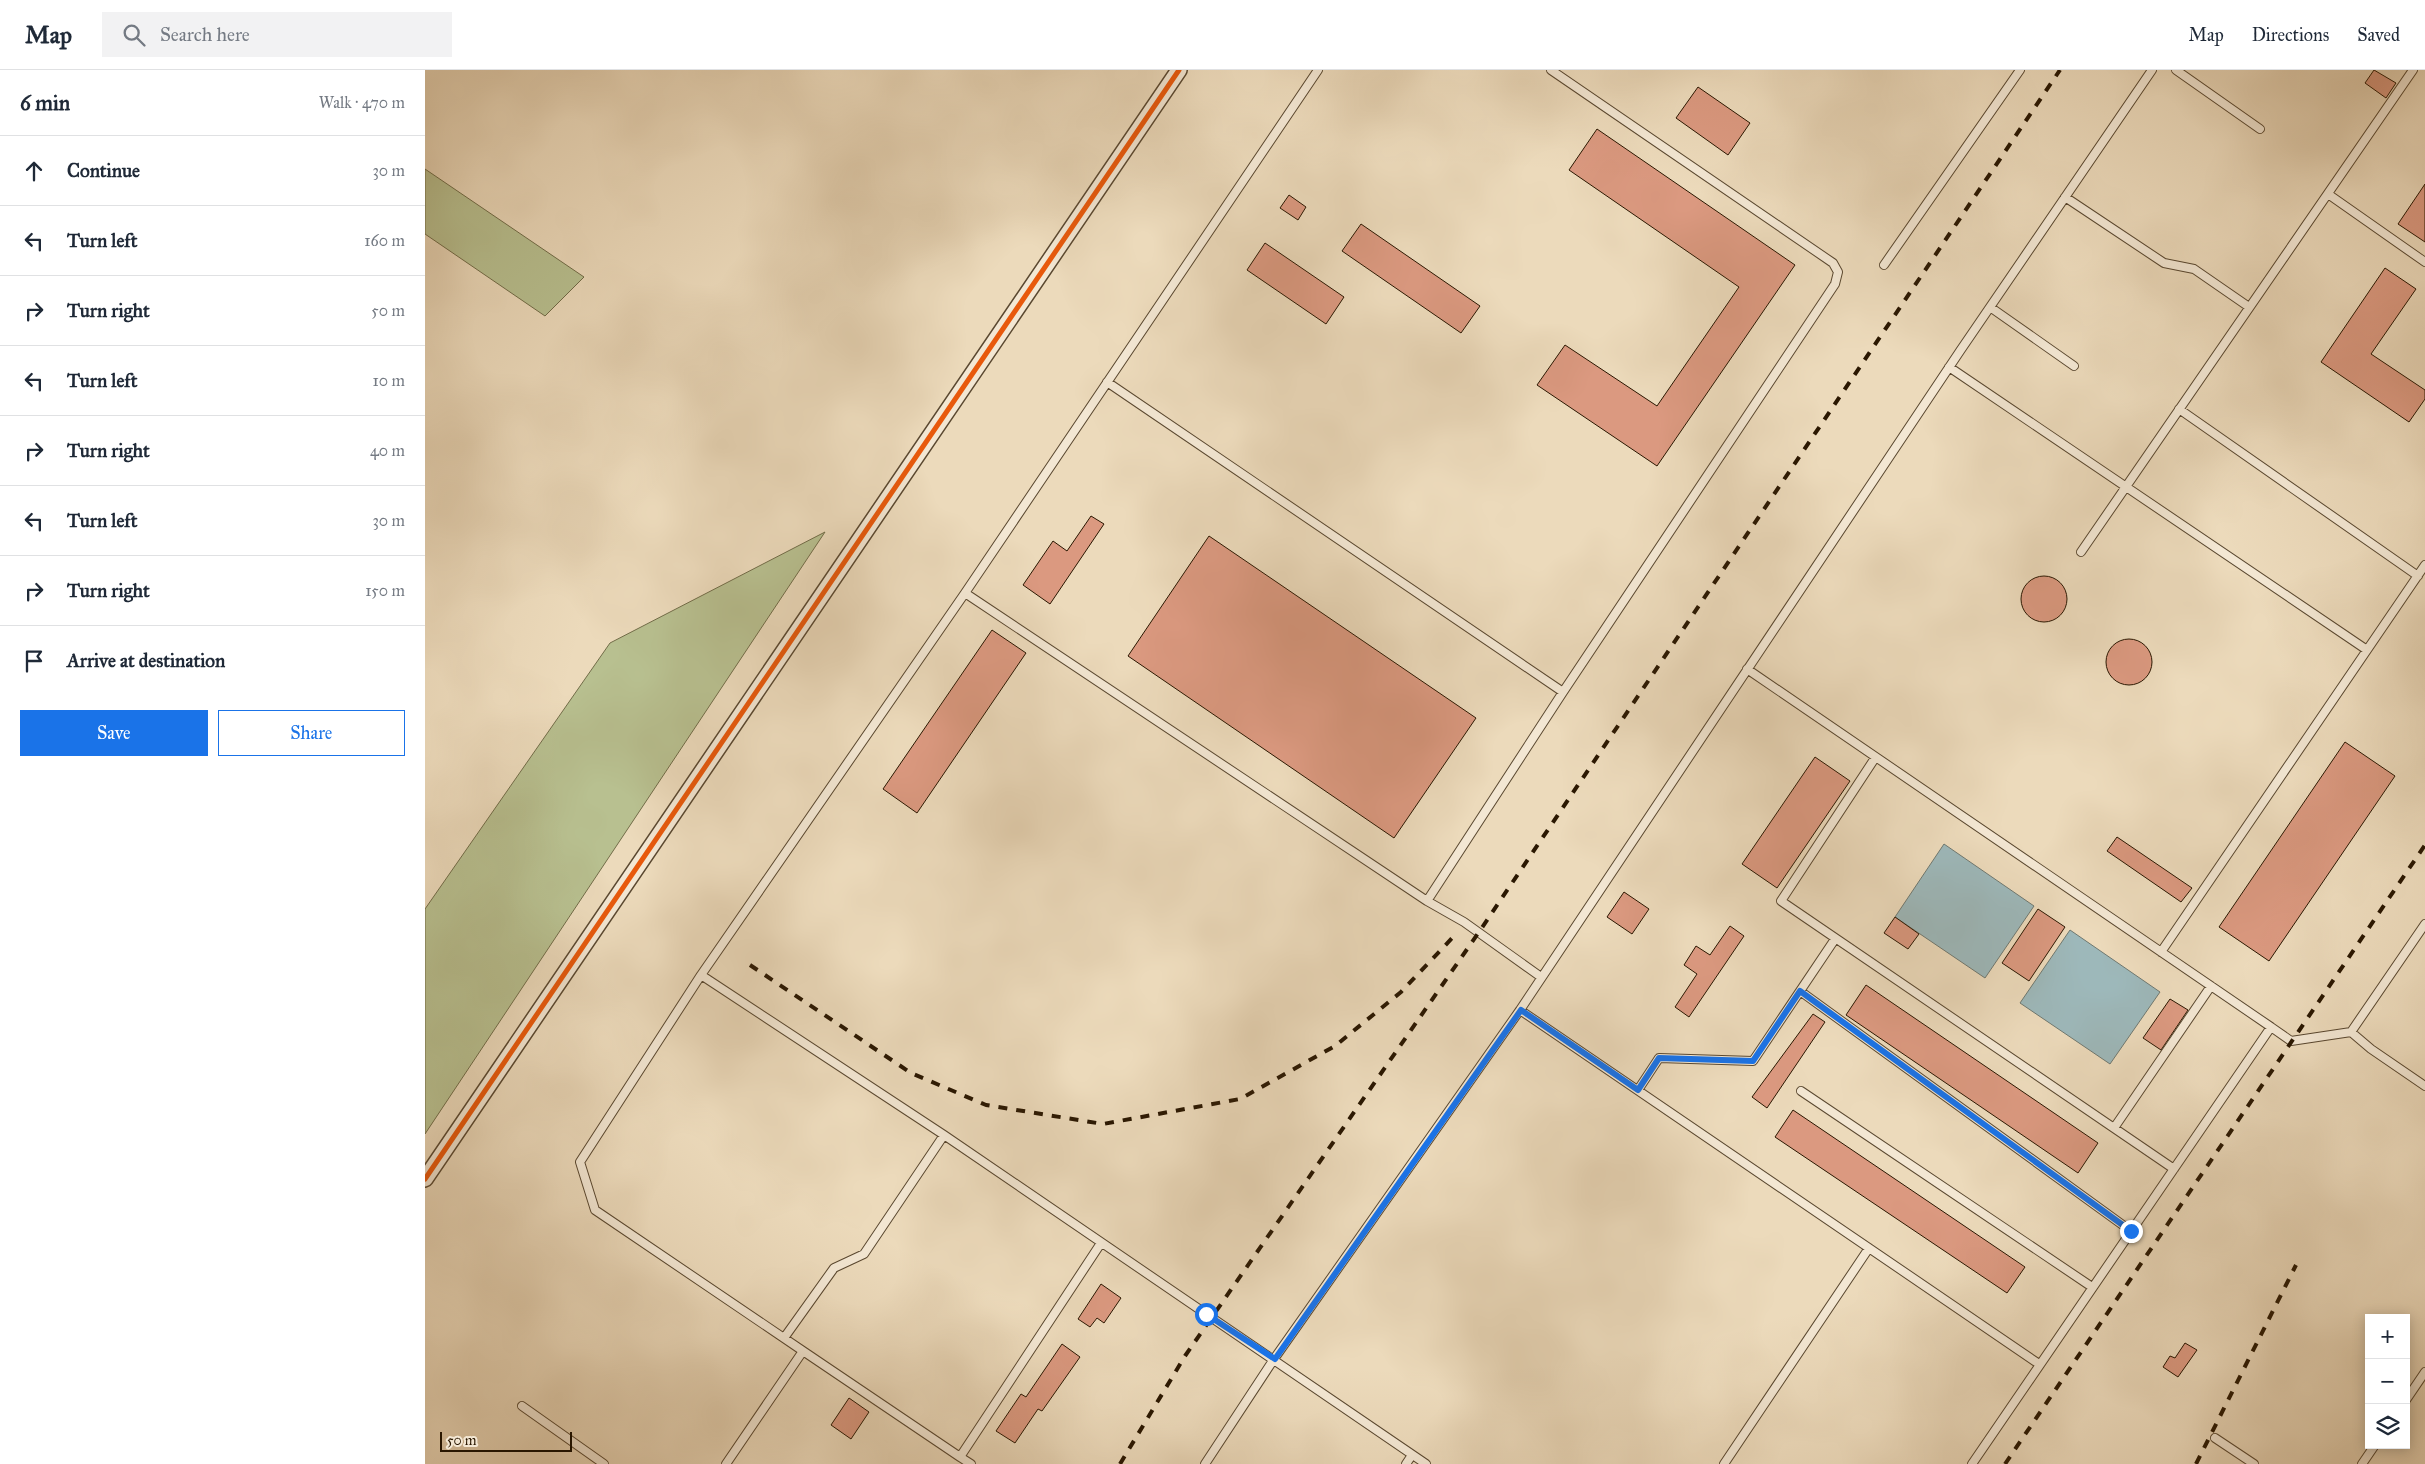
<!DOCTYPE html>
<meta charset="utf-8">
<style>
body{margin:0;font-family:"IM FELL Great Primer",serif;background:#f2f2f3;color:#1f2937}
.controls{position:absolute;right:15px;bottom:15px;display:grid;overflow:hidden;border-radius:0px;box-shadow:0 2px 12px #0003}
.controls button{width:45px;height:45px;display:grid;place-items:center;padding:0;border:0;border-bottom:1px solid #e0e1e3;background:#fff;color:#1f2937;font:25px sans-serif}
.scale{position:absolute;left:15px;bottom:12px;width:132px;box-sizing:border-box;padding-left:5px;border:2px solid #2a1701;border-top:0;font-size:14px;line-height:18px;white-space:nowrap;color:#2a1701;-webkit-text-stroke:4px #f3e7d3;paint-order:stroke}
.stop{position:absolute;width:15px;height:15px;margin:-11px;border:4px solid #1a73e8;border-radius:50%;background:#fff}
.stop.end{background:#1a73e8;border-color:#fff;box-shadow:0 1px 5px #0008}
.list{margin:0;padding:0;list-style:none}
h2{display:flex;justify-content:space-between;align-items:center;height:65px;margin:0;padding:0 20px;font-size:21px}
h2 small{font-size:16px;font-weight:400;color:#747a83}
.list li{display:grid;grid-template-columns:32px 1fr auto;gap:15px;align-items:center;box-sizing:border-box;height:70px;padding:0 20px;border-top:1px solid #e0e1e3}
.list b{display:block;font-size:19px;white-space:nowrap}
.list em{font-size:16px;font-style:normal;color:#747a83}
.actions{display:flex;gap:10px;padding:15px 20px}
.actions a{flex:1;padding:11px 0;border:1px solid #1a73e8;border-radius:0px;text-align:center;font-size:18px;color:#1a73e8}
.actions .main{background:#1a73e8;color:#fff}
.icon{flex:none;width:28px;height:28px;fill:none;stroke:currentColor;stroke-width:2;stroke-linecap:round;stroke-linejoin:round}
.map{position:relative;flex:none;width:2000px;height:1394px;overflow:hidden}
header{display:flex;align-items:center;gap:30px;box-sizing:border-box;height:70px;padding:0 25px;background:#fff;border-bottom:1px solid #e0e1e3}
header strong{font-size:24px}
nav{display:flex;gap:28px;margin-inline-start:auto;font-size:18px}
.search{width:350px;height:45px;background:#f2f2f3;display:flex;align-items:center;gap:12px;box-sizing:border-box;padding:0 18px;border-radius:0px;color:#747a83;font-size:19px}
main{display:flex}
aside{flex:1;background:#fff}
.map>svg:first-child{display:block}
</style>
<header>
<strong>Map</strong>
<div class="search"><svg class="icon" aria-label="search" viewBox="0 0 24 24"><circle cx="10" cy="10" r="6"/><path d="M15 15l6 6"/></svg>Search here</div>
<nav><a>Map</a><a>Directions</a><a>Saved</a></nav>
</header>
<main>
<aside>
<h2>6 min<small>Walk · 470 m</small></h2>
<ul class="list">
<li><svg class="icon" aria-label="ahead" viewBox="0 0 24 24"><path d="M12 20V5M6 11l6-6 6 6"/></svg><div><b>Continue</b></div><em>30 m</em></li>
<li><svg class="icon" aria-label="left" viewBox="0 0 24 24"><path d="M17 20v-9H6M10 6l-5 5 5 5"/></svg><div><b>Turn left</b></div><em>160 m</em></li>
<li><svg class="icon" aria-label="right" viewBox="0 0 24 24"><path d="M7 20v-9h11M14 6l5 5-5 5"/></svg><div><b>Turn right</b></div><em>50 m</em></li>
<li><svg class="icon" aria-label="left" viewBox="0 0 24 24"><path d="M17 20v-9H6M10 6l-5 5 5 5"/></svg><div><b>Turn left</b></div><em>10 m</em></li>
<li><svg class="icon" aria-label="right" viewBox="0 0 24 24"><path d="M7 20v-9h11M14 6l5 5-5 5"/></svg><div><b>Turn right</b></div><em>40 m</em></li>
<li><svg class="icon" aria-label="left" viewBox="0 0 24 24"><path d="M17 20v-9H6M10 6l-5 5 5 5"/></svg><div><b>Turn left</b></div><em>30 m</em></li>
<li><svg class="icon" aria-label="right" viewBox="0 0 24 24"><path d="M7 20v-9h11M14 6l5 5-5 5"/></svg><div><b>Turn right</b></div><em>150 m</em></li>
<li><svg class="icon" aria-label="arrive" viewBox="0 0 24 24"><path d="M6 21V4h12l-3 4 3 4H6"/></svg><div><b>Arrive at destination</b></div></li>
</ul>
<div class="actions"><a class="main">Save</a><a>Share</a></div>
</aside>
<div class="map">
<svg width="2000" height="1394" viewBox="0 0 2000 1394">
<rect width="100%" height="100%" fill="#ecdabb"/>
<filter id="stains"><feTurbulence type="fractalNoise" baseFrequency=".004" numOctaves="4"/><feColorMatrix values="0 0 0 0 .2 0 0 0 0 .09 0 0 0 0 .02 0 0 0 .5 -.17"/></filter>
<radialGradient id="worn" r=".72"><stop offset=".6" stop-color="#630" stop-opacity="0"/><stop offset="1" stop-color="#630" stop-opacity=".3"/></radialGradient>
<!-- green -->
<path fill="#b8c090" stroke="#716c48" d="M 0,99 L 159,207 L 120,246 L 0,164 Z
M 400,462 L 0,1064 L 0,839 L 185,573 Z"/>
<!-- water -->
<path fill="#9db8ba" stroke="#6f7870" d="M 1519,774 L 1609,836 L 1560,908 L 1470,847 Z
M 1645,860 L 1735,922 L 1685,994 L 1595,933 Z"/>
<!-- building -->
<path fill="#db9980" stroke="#2a1701" d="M 1949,0 L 1971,13 L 1961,28 L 1940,13 Z
M 1273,17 L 1325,53 L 1303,85 L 1251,48 Z
M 1172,59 L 1370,195 L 1232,396 L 1112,315 L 1140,275 L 1232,336 L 1314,217 L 1144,100 Z
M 2000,114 L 2000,172 L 1973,154 Z
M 864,125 L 881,137 L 873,150 L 855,138 Z
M 936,154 L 1055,236 L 1036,263 L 917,181 Z
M 840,173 L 919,227 L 901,254 L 822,200 Z
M 1960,198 L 1991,219 L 1946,284 L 2000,320 L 2000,329 L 1984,352 L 1896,292 Z
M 666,446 L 679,454 L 625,534 L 598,515 L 628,471 L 642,481 Z
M 784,466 L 1051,648 L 969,768 L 703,586 Z
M1596 529a23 23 0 1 1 46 0a23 23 0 1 1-46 0Z
M 567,560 L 601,583 L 492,743 L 458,719 Z
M1681 592a23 23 0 1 1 46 0a23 23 0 1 1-46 0Z
M 1920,672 L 1970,706 L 1844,891 L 1794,857 Z
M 1390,687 L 1425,711 L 1352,818 L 1317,794 Z
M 1692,767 L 1767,818 L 1756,832 L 1682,781 Z
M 1199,822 L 1224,839 L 1207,864 L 1182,847 Z
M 1613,839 L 1640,857 L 1604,911 L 1577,893 Z
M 1470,847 L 1494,864 L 1483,879 L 1459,863 Z
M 1305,856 L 1319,866 L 1264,947 L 1250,937 L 1272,904 L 1259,895 L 1271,876 L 1285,885 Z
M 1441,915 L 1673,1073 L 1653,1103 L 1421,945 Z
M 1745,929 L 1763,940 L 1736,980 L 1718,968 Z
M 1388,944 L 1400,952 L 1342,1038 L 1327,1027 Z
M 1368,1040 L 1600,1197 L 1582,1223 L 1350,1067 Z
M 676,1214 L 696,1228 L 679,1253 L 672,1248 L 665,1257 L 653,1249 Z
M 1760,1273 L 1772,1280 L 1753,1307 L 1738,1297 L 1745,1286 L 1750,1288 Z
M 637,1274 L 655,1287 L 617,1341 L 613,1339 L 590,1373 L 571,1361 L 596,1324 L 601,1327 Z
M 424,1328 L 444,1342 L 426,1369 L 406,1355 Z"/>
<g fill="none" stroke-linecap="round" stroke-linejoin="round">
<defs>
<path id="lane" d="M 893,0 L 540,523 L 276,905 L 519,1065 L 1001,1394
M 1751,0 L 1835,59
M 1903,124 L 2000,192
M 1640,127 L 1739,193 L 1769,199 L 1824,237
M 1459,195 L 1595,0
M 1565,237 L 1649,296
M 1524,297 L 1942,580
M 682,312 L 1138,622
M 1754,339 L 1993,506
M 1656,482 L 1988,0
M 540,523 L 1002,831 L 1039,852 L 1116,907
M 1322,599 L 1846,957
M 1450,688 L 1356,831 L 1749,1099
M 1002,831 L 1138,622 L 1410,214 L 1413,202 L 1408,193 L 1126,0
M 1736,882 L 2000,495
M 276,905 L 155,1092 L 170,1140 L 378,1281 L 301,1394
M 1375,921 L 1706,1161
M 1095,940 L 1614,1294
M 1926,962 L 1946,979 L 2000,1016
M 1213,1020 L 1234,988 L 1328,991 L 1410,869
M 1376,1021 L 1667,1217
M 1689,1058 L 1786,916
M 359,1268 L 409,1198 L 439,1184 L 519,1065
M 378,1281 L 535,1387 L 676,1173
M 1981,1330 L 2000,1302
M 97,1336 L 179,1394
M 1790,1368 L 1829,1394
M 535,1387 L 546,1394
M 780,1394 L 849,1289 L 1095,940 L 1535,281 L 1727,0
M 981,1394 L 987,1385
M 1299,1394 L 1444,1178
M 1547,1394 L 1846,957 L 1866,971 L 1926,962 L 2000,854
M 1937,1394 L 1950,1375"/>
<path id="street" d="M 0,1109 L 754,0"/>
</defs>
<!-- lane casing -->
<use href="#lane" stroke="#5a4830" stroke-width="10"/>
<!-- street casing -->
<use href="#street" stroke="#5a4830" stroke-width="18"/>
<!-- lane -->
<use href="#lane" stroke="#f3e7d3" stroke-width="8"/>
<!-- street -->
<use href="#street" stroke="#f3e7d3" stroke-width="15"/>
<!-- rail -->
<path stroke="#2a1701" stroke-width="4" stroke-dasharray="9 9" stroke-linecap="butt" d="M 325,895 L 486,1003 L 561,1035 L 678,1054 L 815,1029 L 910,976 L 976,922 L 1030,865
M 695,1394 L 760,1286 L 1054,862 L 1635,0
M 1580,1394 L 2000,775
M 1771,1394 L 1871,1195"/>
<defs>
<path id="cycleway" d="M 0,1109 L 754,0"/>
</defs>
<!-- cycleway casing -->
<use href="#cycleway" stroke="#f3e7d3" stroke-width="8"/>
<!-- cycleway -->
<use href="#cycleway" stroke="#e8590c" stroke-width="5"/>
</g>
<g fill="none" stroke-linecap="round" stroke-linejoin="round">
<!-- route -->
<path stroke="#1a73e8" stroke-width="6" d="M 781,1244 L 850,1289 L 1096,940 L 1213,1020 L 1234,988 L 1328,991 L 1375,921 L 1706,1161"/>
</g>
<rect width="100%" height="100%" filter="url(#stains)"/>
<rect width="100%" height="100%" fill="url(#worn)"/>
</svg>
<div class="controls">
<button>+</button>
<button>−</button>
<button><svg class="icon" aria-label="layers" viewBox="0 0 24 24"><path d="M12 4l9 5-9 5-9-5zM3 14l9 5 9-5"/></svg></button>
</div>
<div class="scale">50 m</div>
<div class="stop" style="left:781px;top:1244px"></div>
<div class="stop end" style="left:1706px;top:1161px"></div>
</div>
</main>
